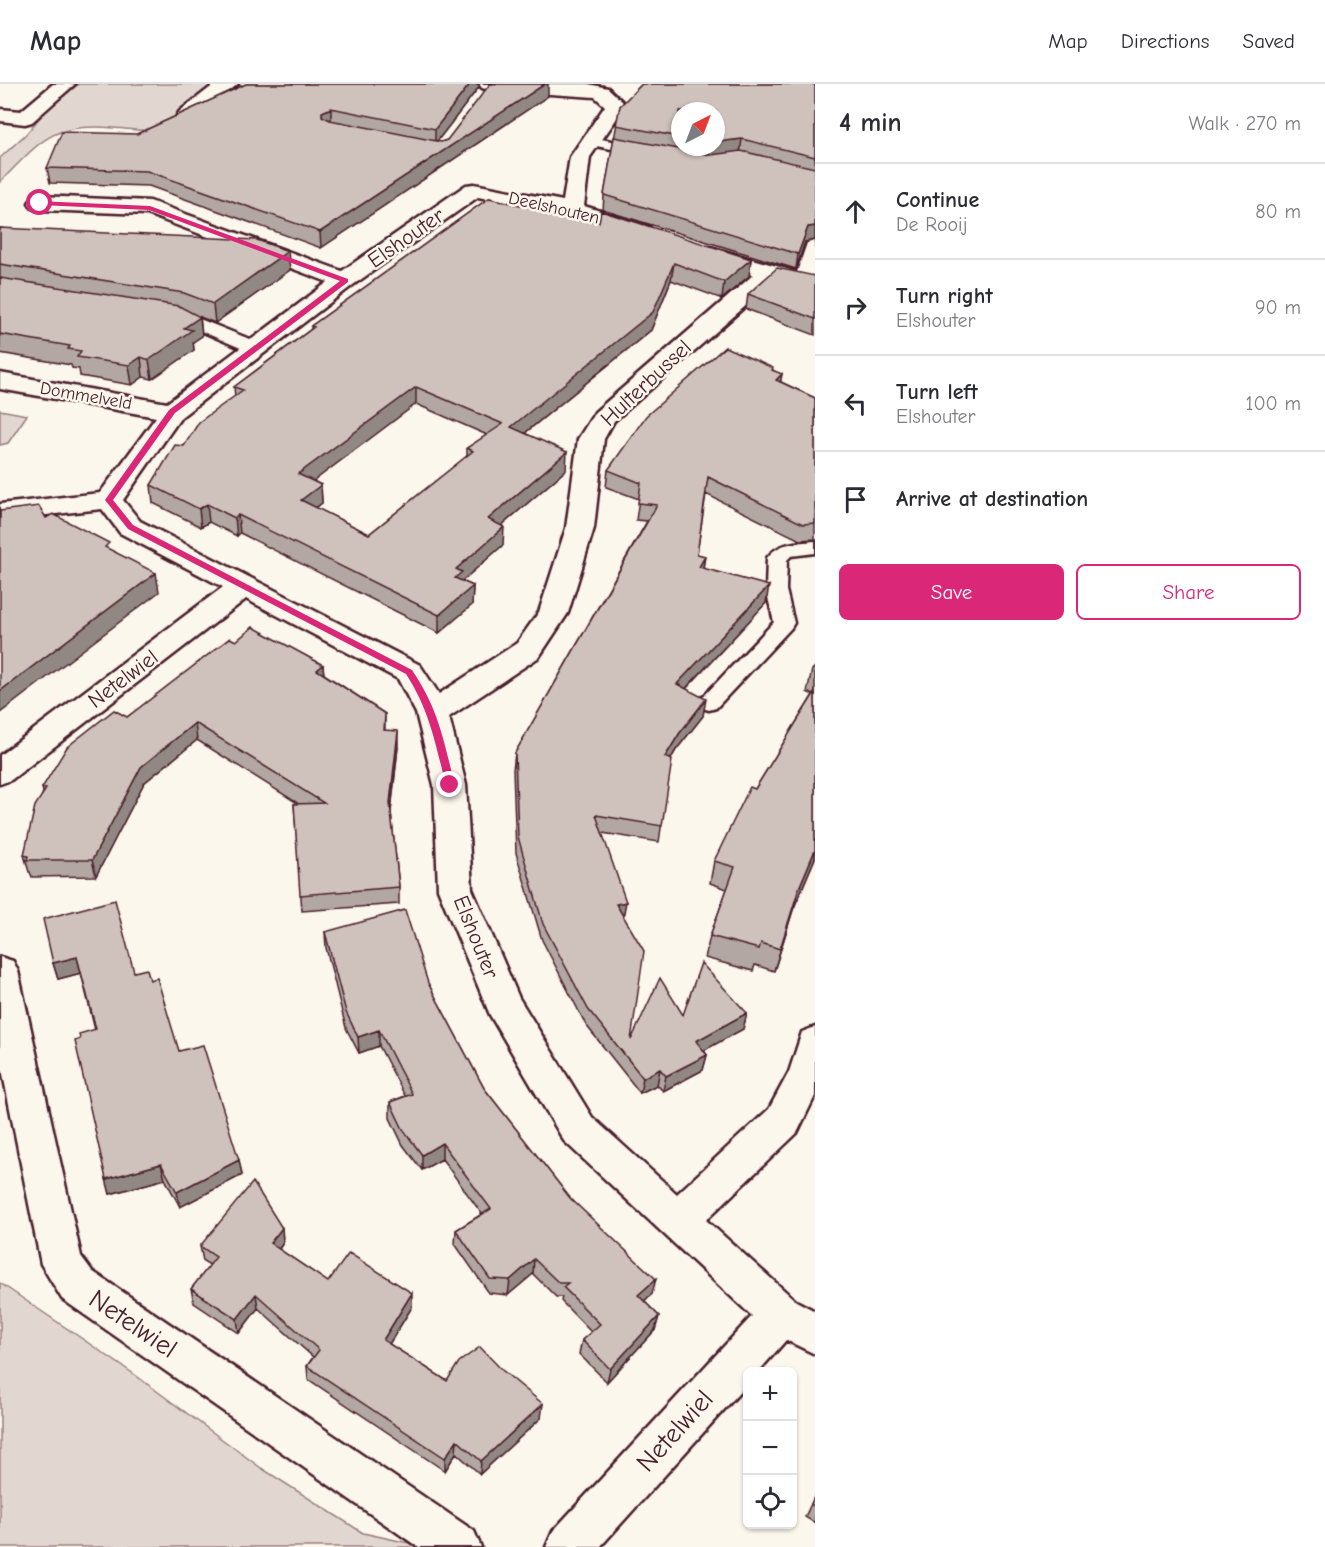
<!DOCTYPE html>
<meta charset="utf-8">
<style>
body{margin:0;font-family:"Comic Neue",sans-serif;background:#f2f2f3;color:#2b2b33}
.controls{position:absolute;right:18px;bottom:18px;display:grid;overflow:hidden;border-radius:9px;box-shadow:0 2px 4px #0004}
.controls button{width:54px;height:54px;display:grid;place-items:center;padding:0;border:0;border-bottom:2px solid #e1e1e2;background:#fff;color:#2b2b33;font:30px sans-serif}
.compass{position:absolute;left:671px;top:18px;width:54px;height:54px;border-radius:50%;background:#fff;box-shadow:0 2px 4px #0004;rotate:42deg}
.stop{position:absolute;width:18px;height:18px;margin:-14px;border:4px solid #db2777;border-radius:50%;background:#fff}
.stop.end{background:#db2777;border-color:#fff;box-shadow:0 2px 6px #0008}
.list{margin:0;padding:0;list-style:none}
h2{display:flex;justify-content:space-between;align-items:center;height:78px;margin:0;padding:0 24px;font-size:26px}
h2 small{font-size:20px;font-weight:400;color:#7c7c81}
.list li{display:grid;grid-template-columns:39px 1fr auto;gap:18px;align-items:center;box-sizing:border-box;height:96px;padding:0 24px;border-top:2px solid #e1e1e2}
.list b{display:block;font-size:22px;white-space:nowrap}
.list p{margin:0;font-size:20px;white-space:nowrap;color:#7c7c81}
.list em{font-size:20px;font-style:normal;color:#7c7c81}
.actions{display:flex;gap:12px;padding:18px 24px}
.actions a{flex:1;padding:14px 0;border:2px solid #db2777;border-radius:9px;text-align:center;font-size:21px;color:#db2777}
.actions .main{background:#db2777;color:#fff}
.icon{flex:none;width:33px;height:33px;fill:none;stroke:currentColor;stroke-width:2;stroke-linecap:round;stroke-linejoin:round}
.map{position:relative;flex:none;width:815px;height:1463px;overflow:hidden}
header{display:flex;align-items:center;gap:36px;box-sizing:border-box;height:84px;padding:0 30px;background:#fff;border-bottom:2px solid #e1e1e2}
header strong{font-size:28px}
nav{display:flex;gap:33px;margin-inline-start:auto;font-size:21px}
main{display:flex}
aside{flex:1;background:#fff}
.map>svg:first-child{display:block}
</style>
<header>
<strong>Map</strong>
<nav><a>Map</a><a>Directions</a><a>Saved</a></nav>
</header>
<main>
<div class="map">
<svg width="815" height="1463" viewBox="0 0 815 1463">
<rect width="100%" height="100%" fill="#fbf7ec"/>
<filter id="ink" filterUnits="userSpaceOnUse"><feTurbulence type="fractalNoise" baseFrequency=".0167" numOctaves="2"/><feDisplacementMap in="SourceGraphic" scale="12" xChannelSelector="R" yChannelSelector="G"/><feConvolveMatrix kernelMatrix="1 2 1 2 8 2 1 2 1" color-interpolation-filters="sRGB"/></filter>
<g filter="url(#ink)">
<!-- green -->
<path fill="#e2d7d0" stroke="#967b7e" stroke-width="1.5" d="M 79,0 L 219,0 C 206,10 178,38 165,43 C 149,49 130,45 114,44 C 51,38 41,57 0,98 L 0,74 L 26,50 L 47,25 Z
M 0,326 L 27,331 L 8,359 L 0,361 Z
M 0,1199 L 131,1288 L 261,1384 L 363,1449 L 409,1459 L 414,1463 L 0,1463 Z"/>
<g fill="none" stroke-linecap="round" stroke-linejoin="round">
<defs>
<path id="lane" d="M 591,53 L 642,63 L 649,67 L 642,71 L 586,60 L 584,57 L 586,54 Z
M 171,227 L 192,232 L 262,260 L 264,264 L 262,268 L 250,268 L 182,239 L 165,235 L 163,232 Z
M 815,457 L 815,469 L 791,472 L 787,476 L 786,506 L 794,539 L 791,544 L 716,624 L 709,626 L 702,624 L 698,619 L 702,614 L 774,538 L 766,506 L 767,474 C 778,458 797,459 815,457 Z"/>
<path id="street" d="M 53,0 L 75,0 L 32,38 L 25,40 L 0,37 L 0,25 L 21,27 Z
M 215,0 L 238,0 L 194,35 L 180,35 L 177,31 L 180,27 Z
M 479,0 L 588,0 L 608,4 L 626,21 L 590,73 L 584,122 L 649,142 L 652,147 L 649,152 L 641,154 L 568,131 L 478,113 L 353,201 L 181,333 L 123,416 L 140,437 L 420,581 L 439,610 L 517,559 L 539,528 L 566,444 L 578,355 L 595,328 L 753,191 L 699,174 L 696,169 L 699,164 L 707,162 L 797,188 L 807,159 L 815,157 L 815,206 L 774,197 L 614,337 L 604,355 L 594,444 L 568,529 L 539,573 L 449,633 L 466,701 L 472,805 L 519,914 L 592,1033 L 677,1110 L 769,1025 L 789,988 L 802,948 L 815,943 L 815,1012 L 797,1049 L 706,1136 L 796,1217 L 815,1227 L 815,1270 L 786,1256 L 758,1288 L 748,1288 L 748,1299 L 600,1463 L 546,1463 L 553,1447 L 752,1232 L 564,1057 L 490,931 L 438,805 L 434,701 L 416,629 L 398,595 L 246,515 L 11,696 L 0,700 L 0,671 L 223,503 L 120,449 L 102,425 L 0,436 L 0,420 L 100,409 L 156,333 L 0,305 L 0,289 L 167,319 L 328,198 L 147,130 L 40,126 L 32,124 L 29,119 L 32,114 L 40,112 L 150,117 L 342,187 L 466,101 L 474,100 L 563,117 L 570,73 L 605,22 L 595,13 L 489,6 L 482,4 Z
M 0,873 L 13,877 L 18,887 L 81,1172 L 92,1187 L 474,1447 L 481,1463 L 418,1463 L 62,1215 L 41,1180 L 0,975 Z"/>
</defs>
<!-- lane casing -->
<use href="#lane" stroke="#4a1f2b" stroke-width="5"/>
<!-- street casing -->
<use href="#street" stroke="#4a1f2b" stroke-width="5"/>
<!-- lane -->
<use href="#lane" fill="#fbf7ec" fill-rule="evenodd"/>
<!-- street -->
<use href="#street" fill="#fbf7ec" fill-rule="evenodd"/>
</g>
<!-- wall -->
<path fill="#b2a7a2" stroke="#4a1f2b" stroke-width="1.5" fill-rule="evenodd" d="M 246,0 L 479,0 L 479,3 L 437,57 L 441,58 L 447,56 L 548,12 L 321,164 L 149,102 L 50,99 L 47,84 L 137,50 Z
M 642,0 L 815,0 L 815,156 L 805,158 L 796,185 L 603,126 L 604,111 L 620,22 ZM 680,27 L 716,27 L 716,63 L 680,63 Z
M 489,114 L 751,175 L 749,192 L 722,215 L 671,196 L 651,246 L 525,349 L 566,386 L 501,442 L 503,461 L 462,497 L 473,502 L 472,521 L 439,549 L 240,449 L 237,452 L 209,438 L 201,443 L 153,419 L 151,401 L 184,362 L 235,313 L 234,303 L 311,245 L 311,242 ZM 416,320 L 487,351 L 467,364 L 467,372 L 369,450 L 316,424 L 322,419 L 321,401 L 313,397 Z
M 0,144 L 290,186 L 215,239 L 200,233 L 202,252 L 193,258 L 194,266 L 152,295 L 143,293 L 132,301 L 80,292 L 79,285 L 72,284 L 71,281 L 0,269 Z
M 815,192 L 815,251 L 746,225 L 748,210 Z
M 773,286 L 781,298 L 815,314 L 815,455 L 800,456 L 706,410 L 697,470 L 705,472 L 703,484 L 766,519 L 686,605 L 703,632 L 676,666 L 671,675 L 659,758 L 602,749 L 623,833 L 631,956 L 683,931 L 747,929 L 743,945 L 704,966 L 707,971 L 703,986 L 663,1007 L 657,1001 L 640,1009 L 586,941 L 542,856 L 516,769 L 513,686 L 515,669 L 647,437 L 636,436 L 639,415 L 606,403 L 608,386 Z
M 236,557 L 323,581 L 324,590 L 385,630 L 385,646 L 398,663 L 391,728 L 399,803 L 399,820 L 302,827 L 294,720 L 299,720 L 197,656 L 144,699 L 96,792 L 32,793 L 30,788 L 29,788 L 24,771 L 43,708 L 42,704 L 127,633 Z
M 815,583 L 815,774 L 793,826 L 774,887 L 755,881 L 753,887 L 705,874 L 710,852 L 727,805 L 710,799 L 714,777 L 755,705 L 813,611 L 807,608 L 812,586 Z
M 325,848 L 428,899 L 484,1004 L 570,1114 L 652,1210 L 644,1217 L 659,1232 L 655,1246 L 607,1298 L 579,1270 L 582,1256 L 591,1248 L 561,1217 L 562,1213 L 556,1213 L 533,1190 L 508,1211 L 489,1209 L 455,1160 L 456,1146 L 482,1130 L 442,1075 L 422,1086 L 403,1061 L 390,1034 L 390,1018 L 405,1012 L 379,962 L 359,969 L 346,944 L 326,864 Z
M 53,879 L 134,888 L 150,896 L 179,967 L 239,1076 L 242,1091 L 180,1123 L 165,1095 L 110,1110 L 80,955 L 95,946 L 81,889 L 58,895 Z
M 282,1144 L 283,1159 L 279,1165 L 328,1198 L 412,1223 L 389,1260 L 447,1297 L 541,1334 L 480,1390 L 456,1369 L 445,1387 L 308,1295 L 307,1282 L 313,1273 L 258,1224 L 239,1249 L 194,1219 L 191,1205 L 210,1181 L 203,1177 L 200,1162 Z
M 815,1411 L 815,1439 L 805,1433 Z"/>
<!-- shaded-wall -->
<path fill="#918884" stroke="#4a1f2b" stroke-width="1.5" d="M 470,0 L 479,0 L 479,3 L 435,60 L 435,45 Z
M 545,0 L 548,0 L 548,12 L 321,164 L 320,148 Z
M 331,24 L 331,39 L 323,47 L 322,28 Z
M 742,55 L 740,69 L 709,73 L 710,63 L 716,63 L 716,58 Z
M 815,142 L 815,156 L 805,158 L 796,185 L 798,170 L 808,143 Z
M 288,167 L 290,186 L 215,239 L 213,220 Z
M 751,175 L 749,192 L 722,215 L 724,198 Z
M 674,179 L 671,196 L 651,246 L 510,361 L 511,343 Z
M 200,233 L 202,252 L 193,258 L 194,266 L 152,295 L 149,276 L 184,244 Z
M 141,273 L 143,293 L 132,301 L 129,281 Z
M 782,290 L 779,307 L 776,296 Z
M 416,303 L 416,320 L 299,408 L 298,390 Z
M 567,368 L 566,386 L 487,454 L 488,435 Z
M 321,401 L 322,419 L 302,434 L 301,416 Z
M 207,420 L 209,438 L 201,443 L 199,425 Z
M 238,431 L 240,449 L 237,452 L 235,434 Z
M 504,443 L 503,461 L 461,498 L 454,512 L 456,485 Z
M 705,472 L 702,489 L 699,483 Z
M 156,489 L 159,508 L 0,629 L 0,607 Z
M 473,502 L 472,521 L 439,549 L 439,531 Z
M 769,502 L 766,519 L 674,617 L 677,600 Z
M 323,581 L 324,598 L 317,586 Z
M 706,615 L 703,632 L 676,666 L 662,690 L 665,673 L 679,650 Z
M 195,639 L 197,656 L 144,699 L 96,792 L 92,776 L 141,683 Z
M 398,647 L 398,663 L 390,735 L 390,719 Z
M 815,766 L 815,774 L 793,826 L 774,887 L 799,804 Z
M 626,818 L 623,834 L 616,820 Z
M 77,873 L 81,889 L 58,895 L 53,879 Z
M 747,929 L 743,945 L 692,973 L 696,957 Z
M 379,946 L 379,962 L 359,969 L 358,953 Z
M 707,971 L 703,986 L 663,1007 L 666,992 Z
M 660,985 L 657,1001 L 640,1009 L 643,994 Z
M 442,1059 L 442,1075 L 422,1086 L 422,1071 Z
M 239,1076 L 242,1091 L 180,1123 L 177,1108 Z
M 161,1080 L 165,1095 L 110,1110 L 106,1095 Z
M 282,1144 L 283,1159 L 272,1174 L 270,1159 Z
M 534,1175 L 533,1190 L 508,1211 L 510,1196 Z
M 656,1195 L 652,1210 L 635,1225 L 638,1211 Z
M 412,1209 L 412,1223 L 383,1270 L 383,1256 Z
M 256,1210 L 258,1224 L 239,1249 L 237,1235 Z
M 659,1232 L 655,1246 L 607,1298 L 610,1285 Z
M 543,1320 L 541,1334 L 480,1390 L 481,1377 Z
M 457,1356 L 456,1369 L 445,1387 L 445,1374 Z"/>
<!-- building -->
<path fill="#cfc2bc" stroke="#4a1f2b" stroke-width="1.5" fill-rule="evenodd" d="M 246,0 L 470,0 L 435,45 L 331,24 L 322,28 L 322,32 L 330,36 L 441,58 L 447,56 L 490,0 L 545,0 L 320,148 L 147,87 L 47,84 L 62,48 L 137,50 Z
M 642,0 L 815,0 L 815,73 L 742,55 L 716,58 L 716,27 L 680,27 L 680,53 L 616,41 L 620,22 Z
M 614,53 L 711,71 L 741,67 L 815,84 L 815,142 L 808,143 L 798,170 L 604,111 Z
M 489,114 L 599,138 L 601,127 L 751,175 L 724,198 L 674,179 L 653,228 L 511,343 L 567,368 L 488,435 L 504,443 L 456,485 L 462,488 L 455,494 L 473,502 L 439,531 L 238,431 L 235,434 L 207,420 L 199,425 L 151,401 L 175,361 L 184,362 L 199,338 L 243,306 L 234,303 L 314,243 L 311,242 ZM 416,303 L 503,340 L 467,364 L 473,367 L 369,450 L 301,416 L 321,401 L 298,390 Z
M 0,144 L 257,156 L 288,167 L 213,220 L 184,209 L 0,180 Z
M 777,184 L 815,192 L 815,235 L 748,210 Z
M 0,194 L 179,222 L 200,233 L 184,244 L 192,246 L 149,276 L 141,273 L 129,281 L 77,273 L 81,267 L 68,265 L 70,262 L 0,250 Z
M 725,263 L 773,284 L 772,286 L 782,290 L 776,296 L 815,314 L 815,439 L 803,440 L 708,393 L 697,470 L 705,472 L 699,483 L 769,502 L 677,600 L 706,615 L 679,650 L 665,673 L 672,676 L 662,742 L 596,731 L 626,818 L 616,820 L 644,867 L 631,956 L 660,894 L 683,931 L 701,879 L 747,929 L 696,957 L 707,971 L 666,992 L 660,985 L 643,994 L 588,925 L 543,840 L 518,753 L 515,669 L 657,421 L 638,419 L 641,399 L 608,386 L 646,332 Z
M 39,422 L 46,434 L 53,430 L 109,459 L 105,463 L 156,489 L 0,607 L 0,427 Z
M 253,543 L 323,581 L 317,586 L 385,630 L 384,646 L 398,647 L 390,719 L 399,803 L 300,811 L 294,720 L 324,719 L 195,639 L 141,683 L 92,776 L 27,776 L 28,772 L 24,771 L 35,722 L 46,705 L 42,704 L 67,663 L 114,626 L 127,633 L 230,554 L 236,557 Z
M 815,608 L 815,766 L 799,804 L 780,865 L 761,859 L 759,865 L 710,852 L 735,783 L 714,777 L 750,703 L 755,705 Z
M 115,816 L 134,888 L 147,885 L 150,896 L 157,894 L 179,967 L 203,961 L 239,1076 L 177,1108 L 161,1080 L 106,1095 L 75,957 L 80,955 L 79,950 L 96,945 L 77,873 L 53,879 L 43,835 Z
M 405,826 L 428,899 L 484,1004 L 570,1114 L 656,1195 L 638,1211 L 659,1232 L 610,1285 L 582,1256 L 600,1240 L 563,1203 L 568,1199 L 559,1199 L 534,1175 L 510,1196 L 490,1195 L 456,1146 L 491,1125 L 442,1059 L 422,1071 L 403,1045 L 390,1018 L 412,1010 L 379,946 L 358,953 L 346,928 L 325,848 Z
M 253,1098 L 282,1144 L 270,1159 L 328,1198 L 349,1169 L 412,1209 L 383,1256 L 447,1297 L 459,1278 L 480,1263 L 502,1286 L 543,1320 L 481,1377 L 457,1356 L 445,1374 L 307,1282 L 319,1266 L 256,1210 L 237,1235 L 191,1205 L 216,1173 L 200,1162 Z
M 815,1412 L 815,1423 L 811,1420 Z"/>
</g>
<!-- route -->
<path fill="#db2777" d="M 37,117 L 150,122 L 348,195 L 348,198 L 175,329 L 113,416 L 133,441 L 412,586 C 439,626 443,655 455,701 L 454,703 L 450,704 L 446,701 C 435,659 430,627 406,590 L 128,445 L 105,416 L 169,326 L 340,197 L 149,126 L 40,121 Z"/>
<g text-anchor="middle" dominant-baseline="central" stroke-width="5" stroke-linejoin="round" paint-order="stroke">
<!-- far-street labels -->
<g font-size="18" fill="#4a1f2b" stroke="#fbf7ec">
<text transform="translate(554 124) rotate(13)">Deelshouten</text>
<text transform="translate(86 312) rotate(10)">Dommelveld</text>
</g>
<!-- street labels -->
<g font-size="22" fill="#4a1f2b" stroke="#fbf7ec">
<text transform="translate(406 154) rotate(-35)">Elshouter</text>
<text transform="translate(646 299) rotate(-43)">Hulterbussel</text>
<text transform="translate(123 595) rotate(-37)">Netelwiel</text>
<text transform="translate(476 853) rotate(68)">Elshouter</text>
</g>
<!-- near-street labels -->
<g font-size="27" fill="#4a1f2b" stroke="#fbf7ec">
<text transform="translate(133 1240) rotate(34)">Netelwiel</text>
<text transform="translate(675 1347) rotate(-48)">Netelwiel</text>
</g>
</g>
</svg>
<div class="controls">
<button>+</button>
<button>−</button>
<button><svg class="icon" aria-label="locate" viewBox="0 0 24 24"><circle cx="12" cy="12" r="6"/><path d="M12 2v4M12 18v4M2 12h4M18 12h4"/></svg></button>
</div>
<svg class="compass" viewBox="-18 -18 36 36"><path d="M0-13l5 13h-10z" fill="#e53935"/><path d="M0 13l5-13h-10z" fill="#7c7c81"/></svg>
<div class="stop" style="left:40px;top:119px"></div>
<div class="stop end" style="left:450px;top:701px"></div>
</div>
<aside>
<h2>4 min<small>Walk · 270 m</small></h2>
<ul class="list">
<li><svg class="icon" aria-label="ahead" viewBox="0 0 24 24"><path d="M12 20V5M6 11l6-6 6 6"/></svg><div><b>Continue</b><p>De Rooij</p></div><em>80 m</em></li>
<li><svg class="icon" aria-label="right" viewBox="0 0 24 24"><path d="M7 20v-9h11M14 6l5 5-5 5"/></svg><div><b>Turn right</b><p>Elshouter</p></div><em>90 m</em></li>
<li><svg class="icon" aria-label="left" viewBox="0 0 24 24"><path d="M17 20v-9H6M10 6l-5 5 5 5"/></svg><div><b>Turn left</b><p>Elshouter</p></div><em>100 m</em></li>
<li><svg class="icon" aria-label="arrive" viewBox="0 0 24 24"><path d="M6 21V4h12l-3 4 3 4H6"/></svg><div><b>Arrive at destination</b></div></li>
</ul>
<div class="actions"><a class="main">Save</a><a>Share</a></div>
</aside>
</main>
